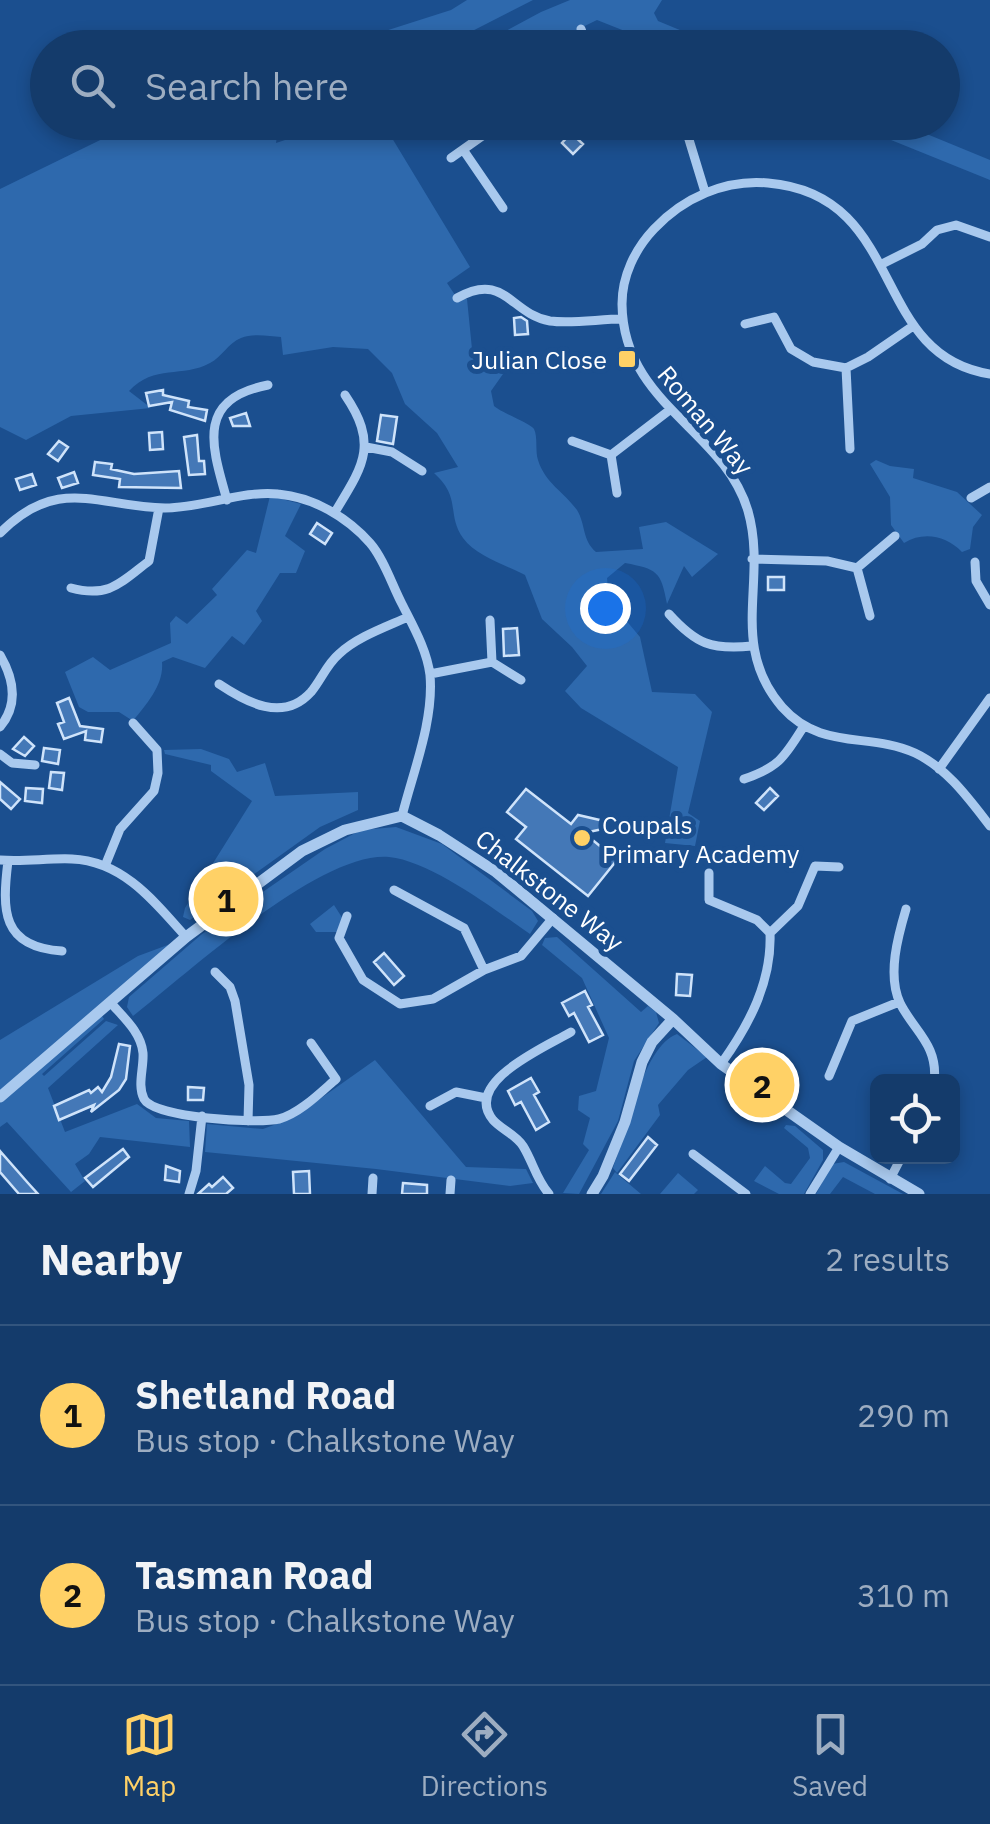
<!DOCTYPE html>
<meta charset="utf-8">
<style>
body{margin:0;font-family:"IBM Plex Sans",sans-serif;background:#1d4271;color:#f1f3f6}
.controls{position:absolute;right:30px;bottom:30px;display:grid;overflow:hidden;border-radius:15px;box-shadow:0 5px 15px #0003}
.controls button{width:90px;height:90px;display:grid;place-items:center;padding:0;border:0;border-bottom:2px solid #33557e;background:#143b6b;color:#f1f3f6;font:50px sans-serif}
.you{position:absolute;left:605px;top:608px;width:35px;height:35px;margin:-25px;border:8px solid #fff;border-radius:50%;background:#1a73e8;box-shadow:0 0 0 15px #1a73e833}
.badge{display:grid;place-items:center;width:65px;height:65px;border-radius:50%;background:#ffd166;color:#111;font-size:32px;font-weight:700}
.pin{position:absolute;translate:-50% -50%;border:5px solid #fff;box-shadow:0 2px 10px #0006}
.list{margin:0;padding:0;list-style:none}
h2{display:flex;justify-content:space-between;align-items:center;height:130px;margin:0;padding:0 40px;font-size:42px}
h2 small{font-size:32px;font-weight:400;color:#9dadc1}
.list li{display:grid;grid-template-columns:65px 1fr auto;gap:30px;align-items:center;box-sizing:border-box;height:180px;padding:0 40px;border-top:2px solid #33557e}
.list b{display:block;font-size:38px;white-space:nowrap}
.list p{margin:0;font-size:32px;white-space:nowrap;color:#9dadc1}
.list em{font-size:32px;font-style:normal;color:#9dadc1}
.icon{flex:none;width:55px;height:55px;fill:none;stroke:currentColor;stroke-width:2;stroke-linecap:round;stroke-linejoin:round}
.map{position:relative;flex:none;width:990px;height:1194px;overflow:hidden}
.search{position:absolute;background:#143b6b;box-shadow:0 5px 15px #0003;left:30px;right:30px;top:30px;height:110px;display:flex;align-items:center;gap:25px;box-sizing:border-box;padding:0 35px;border-radius:55px;color:#9dadc1;font-size:38px}
.sheet{height:490px;background:#143b6b}
nav{display:flex;justify-content:space-around;align-items:center;box-sizing:border-box;height:140px;border-top:2px solid #33557e;background:#143b6b;font-size:28px;color:#9dadc1}
nav a{display:grid;justify-items:center;gap:5px}
nav .on{color:#ffd166}
.map>svg:first-child{display:block}
</style>
<div class="map">
<svg width="990" height="1194" viewBox="0 0 990 1194">
<rect width="100%" height="100%" fill="#1b4f8f"/>
<!-- green -->
<path fill="#2e69ad" d="M 467,0 L 533,0 L 441,47 L 335,47 L 451,10 Z
M 570,0 L 662,0 L 654,13 L 658,21 L 721,47 L 665,47 L 597,20 L 542,47 L 474,48 L 541,12 Z
M 135,123 L 296,123 L 278,129 L 276,143 L 336,123 L 416,123 L 392,138 L 470,267 L 447,283 L 457,298 L 467,299 L 473,359 L 478,367 L 503,374 L 491,391 L 494,406 C 502,413 532,424 534,429 C 538,437 535,451 538,460 C 545,483 564,492 577,510 C 586,525 582,540 596,552 L 643,549 L 639,527 L 666,522 L 718,554 L 692,577 L 684,566 L 667,604 C 661,571 657,569 625,563 L 607,578 L 609,600 L 640,637 L 652,692 L 695,694 L 712,712 L 688,813 L 700,821 L 695,846 L 665,843 L 678,767 L 581,708 L 565,691 L 587,666 L 572,647 L 542,619 L 525,575 C 506,565 476,556 463,538 C 446,514 462,498 434,473 L 458,467 L 437,433 L 405,404 L 392,373 L 368,349 L 333,347 L 283,355 L 281,337 C 269,336 253,333 241,338 C 228,343 222,357 210,363 C 183,378 154,364 129,391 L 151,408 L 71,416 L 26,440 L 0,427 L 0,189 Z
M 849,123 L 900,123 L 990,160 L 990,180 Z
M 876,460 L 890,466 L 914,469 L 913,478 L 957,492 L 982,515 L 973,527 L 970,549 L 962,552 C 946,536 924,531 904,543 L 891,525 L 890,497 L 870,464 Z
M 270,496 L 301,504 L 285,536 L 305,551 L 296,573 L 280,573 L 256,611 L 262,621 L 244,645 L 232,636 L 205,668 L 173,657 L 162,662 C 164,685 147,703 133,721 L 119,712 L 88,712 L 79,707 L 65,672 L 93,657 L 110,670 L 171,643 L 170,623 L 176,616 L 187,624 L 217,595 L 212,589 L 247,550 L 256,553 Z
M 201,749 L 229,759 L 237,772 L 265,763 L 275,796 L 358,792 L 358,810 L 320,827 L 190,920 L 183,917 L 185,908 L 252,801 L 211,771 L 211,765 L 165,754 L 164,750 Z
M 396,827 L 442,844 L 532,911 L 538,921 L 530,934 C 495,910 431,861 389,857 C 320,851 188,973 133,1016 L 127,1007 L 129,997 L 202,934 L 325,849 L 361,830 Z
M 334,905 L 343,919 L 337,932 L 316,932 L 310,924 Z
M 557,937 L 641,1012 L 648,1006 L 656,1012 L 659,1023 L 634,1061 L 618,1121 L 579,1194 L 563,1193 L 589,1150 L 583,1144 L 590,1118 L 578,1110 L 579,1096 L 596,1091 L 609,1038 L 582,978 L 542,945 L 545,938 Z
M 173,943 L 98,1010 L 104,1019 L 42,1074 L 44,1076 L 106,1021 L 118,1025 L 48,1088 L 65,1132 L 137,1104 L 156,1118 L 189,1121 L 190,1147 L 100,1137 L 89,1154 L 75,1164 L 85,1181 L 71,1192 L 7,1122 L 0,1127 L 0,1040 L 138,956 Z
M 677,1034 L 707,1057 L 688,1070 L 658,1105 L 660,1115 L 617,1173 L 613,1168 C 627,1133 642,1047 677,1034 Z
M 375,1060 L 466,1167 L 526,1169 L 533,1183 L 510,1186 L 376,1169 L 205,1152 L 207,1124 L 263,1129 L 293,1118 Z
M 786,1125 L 795,1126 L 823,1150 L 823,1160 L 804,1194 L 779,1194 L 754,1181 L 765,1166 L 785,1183 L 791,1184 L 810,1158 L 808,1148 L 784,1128 Z
M 844,1162 L 903,1194 L 875,1194 L 843,1177 L 830,1194 L 816,1194 L 832,1164 Z
M 615,1172 L 616,1173 L 641,1194 L 601,1194 Z
M 678,1173 L 698,1190 L 694,1194 L 660,1194 Z"/>
<!-- building -->
<path fill="#4478b7" stroke="#cfe3fa" stroke-width="2.5" d="M 571,133 L 583,144 L 573,154 L 562,143 Z
M 521,317 L 527,321 L 528,334 L 515,335 L 514,318 Z
M 163,390 L 163,395 L 189,401 L 188,407 L 207,410 L 205,421 L 170,410 L 172,402 L 149,406 L 146,393 Z
M 246,413 L 250,426 L 233,426 L 230,418 Z
M 381,415 L 397,417 L 393,444 L 377,441 Z
M 162,432 L 163,449 L 150,450 L 149,433 Z
M 197,435 L 199,461 L 204,461 L 205,474 L 189,475 L 184,437 Z
M 59,441 L 68,447 L 58,461 L 48,454 Z
M 95,462 L 112,464 L 111,469 L 134,474 L 179,471 L 181,488 L 119,487 L 120,479 L 93,475 Z
M 74,472 L 78,483 L 62,488 L 58,478 Z
M 32,474 L 36,485 L 20,490 L 16,479 Z
M 317,523 L 332,533 L 325,544 L 310,534 Z
M 768,577 L 784,577 L 784,590 L 768,590 Z
M 517,628 L 519,655 L 504,656 L 503,629 Z
M 69,698 L 80,726 L 103,729 L 101,742 L 85,740 L 86,731 L 64,739 L 58,724 L 64,722 L 57,703 Z
M 24,737 L 34,746 L 25,756 L 13,749 Z
M 44,748 L 60,750 L 58,764 L 42,761 Z
M 51,772 L 64,773 L 62,790 L 49,788 Z
M 0,782 L 20,799 L 11,809 L 0,799 Z
M 26,788 L 43,789 L 42,803 L 25,801 Z
M 770,788 L 778,796 L 764,810 L 756,803 Z
M 526,789 L 571,824 L 578,815 L 604,821 L 603,829 L 584,833 L 617,860 L 588,896 L 516,839 L 526,827 L 507,812 Z
M 384,953 L 404,976 L 394,985 L 374,962 Z
M 677,974 L 692,975 L 690,996 L 676,995 Z
M 585,991 L 592,1005 L 588,1007 L 603,1035 L 589,1042 L 574,1013 L 569,1016 L 562,1003 Z
M 119,1044 L 130,1046 L 126,1079 L 119,1090 L 91,1112 L 94,1105 L 59,1120 L 54,1106 L 89,1090 L 91,1093 L 98,1087 L 102,1092 L 111,1077 Z
M 531,1078 L 539,1092 L 534,1095 L 549,1122 L 536,1130 L 521,1102 L 515,1105 L 508,1091 Z
M 188,1087 L 204,1088 L 203,1100 L 188,1100 Z
M 648,1137 L 657,1145 L 629,1181 L 620,1174 Z
M 123,1149 L 129,1157 L 93,1187 L 85,1178 Z
M 0,1151 L 28,1183 L 38,1194 L 19,1194 L 0,1172 Z
M 166,1166 L 180,1171 L 179,1182 L 165,1180 Z
M 309,1171 L 310,1194 L 294,1194 L 293,1172 Z
M 223,1177 L 233,1188 L 226,1194 L 198,1194 L 209,1184 L 212,1187 Z
M 403,1183 L 427,1185 L 427,1194 L 402,1194 Z"/>
<g fill="none" stroke-linecap="round" stroke-linejoin="round">
<!-- minor -->
<path stroke="#a9c9ee" stroke-width="9" d="M 581,29 L 588,48
M 676,122 L 687,133 L 705,192
M 464,151 L 503,208
M 451,158 L 502,122
M 880,265 L 922,244 L 937,230 L 956,225 L 990,237
M 457,298 C 505,271 510,314 550,321 C 572,324 600,319 622,319
M 745,324 L 774,317 L 791,349 L 813,362 L 846,368 L 868,357 L 913,326
M 846,368 L 850,449
M 990,374 C 868,355 908,195 768,183 C 725,179 683,198 654,229 C 635,249 622,276 622,304 C 623,405 724,429 748,511 C 768,581 728,644 782,707 C 821,751 869,732 915,753 C 947,768 969,799 990,826
M 572,441 L 611,455
M 366,447 L 392,452 L 422,471
M 617,493 L 611,455 L 671,409
M 971,498 L 990,487
M 227,500 C 212,447 195,399 268,385
M 335,512 C 363,466 379,445 345,395
M 0,533 C 59,474 98,507 165,508 C 202,508 244,490 278,494 C 313,497 347,517 370,543 C 384,559 392,585 402,604 C 413,626 427,650 430,675 C 434,721 413,772 402,816
M 752,559 L 827,561 L 857,568 L 870,616
M 975,562 L 976,581 L 990,605
M 857,568 L 895,536
M 71,588 C 109,598 120,583 149,561 L 159,508
M 669,614 C 696,644 711,650 752,646
M 490,620 L 492,662
M 0,655 C 14,679 19,704 0,727
M 492,662 L 521,680
M 430,674 L 492,662
M 219,684 C 246,702 283,723 311,692 C 321,680 327,664 339,654 C 357,637 386,627 408,617
M 0,754 L 12,763 L 35,765
M 939,769 L 990,698
M 744,779 C 780,767 785,756 804,726
M 0,860 C 24,862 48,858 72,859 C 123,861 155,902 186,937
M 8,861 C 2,910 1,947 62,951
M 105,866 L 120,829 L 154,791 L 158,773 L 157,750 L 133,723
M 709,873 L 709,900 L 757,920 L 770,933 C 772,982 749,1025 721,1064
M 394,890 L 464,928 L 484,970
M 906,909 C 898,936 887,975 900,1003 C 913,1030 939,1045 934,1082
M 347,916 L 339,938 L 363,980 L 400,1004 L 433,999 L 484,970 L 521,956 L 553,918
M 770,933 L 798,906 L 815,866 L 839,867
M 215,972 L 230,987 L 235,1001 L 249,1085 L 248,1121
M 110,1002 C 123,1017 141,1032 143,1053 C 144,1068 137,1085 144,1099 C 154,1118 258,1124 279,1119 C 299,1114 321,1092 336,1079 L 311,1043
M 829,1076 L 852,1021 L 899,1002
M 430,1106 L 456,1092 L 486,1098
M 693,1154 L 746,1194
M 890,1179 L 902,1156
M 189,1194 L 196,1171 L 202,1116
M 372,1194 L 373,1178
M 450,1194 L 451,1180
M 549,1194 C 536,1179 533,1162 523,1146 C 515,1134 502,1130 493,1120 C 462,1082 546,1047 571,1032
M 810,1194 L 839,1147"/>
<!-- tertiary -->
<path stroke="#a9c9ee" stroke-width="11" d="M 0,1097 L 186,937 L 302,851 L 345,830 L 402,816 L 439,835 L 496,872 L 673,1019 L 721,1064 L 839,1147 L 919,1194
M 592,1194 L 603,1176 L 625,1122 L 642,1062 L 652,1042 L 673,1019"/>
</g>
<!-- markers -->
<g fill="#ffd166" stroke="#1b4f8f" stroke-width="4">
<rect x="617" y="349" width="20" height="20" rx="5"/>
<circle cx="582" cy="838" r="10"/>
</g>
<g text-anchor="middle" dominant-baseline="central" stroke-width="10" stroke-linejoin="round" paint-order="stroke">
<!-- poi labels -->
<g font-size="25" fill="#fff" stroke="#1b4f8f" text-anchor="end">
<text x="607" y="359">Julian Close</text>
<text x="602" y="824" text-anchor="start">Coupals<tspan x="602" dy="29">Primary Academy</tspan></text>
</g>
<!-- street labels -->
<g font-size="25" fill="#fff" stroke="#1b4f8f">
<text transform="translate(706 420) rotate(50)">Roman Way</text>
<text transform="translate(550 890) rotate(38)">Chalkstone Way</text>
</g>
</g>
</svg>
<div class="controls">
<button><svg class="icon" aria-label="locate" viewBox="0 0 24 24"><circle cx="12" cy="12" r="6"/><path d="M12 2v4M12 18v4M2 12h4M18 12h4"/></svg></button>
</div>
<div class="you"></div>
<div class="pin badge" style="left:226px;top:899px">1</div>
<div class="pin badge" style="left:762px;top:1085px">2</div>
<div class="search"><svg class="icon" aria-label="search" viewBox="0 0 24 24"><circle cx="10" cy="10" r="6"/><path d="M15 15l6 6"/></svg>Search here</div>
</div>
<section class="sheet">
<h2>Nearby<small>2 results</small></h2>
<ul class="list">
<li><span class="badge">1</span><div><b>Shetland Road</b><p>Bus stop · Chalkstone Way</p></div><em>290 m</em></li>
<li><span class="badge">2</span><div><b>Tasman Road</b><p>Bus stop · Chalkstone Way</p></div><em>310 m</em></li>
</ul>
</section>
<nav>
<a class="on"><svg class="icon" aria-label="map" viewBox="0 0 24 24"><path d="M3 6l6-2 6 2 6-2v14l-6 2-6-2-6 2zM9 4v14M15 6v14"/></svg>Map</a>
<a><svg class="icon" aria-label="directions" viewBox="0 0 24 24"><path d="M12 3l9 9-9 9-9-9zM9 14v-3h6M13 9l2 2-2 2"/></svg>Directions</a>
<a><svg class="icon" aria-label="saved" viewBox="0 0 24 24"><path d="M7 4h10v16l-5-4-5 4z"/></svg>Saved</a>
</nav>
